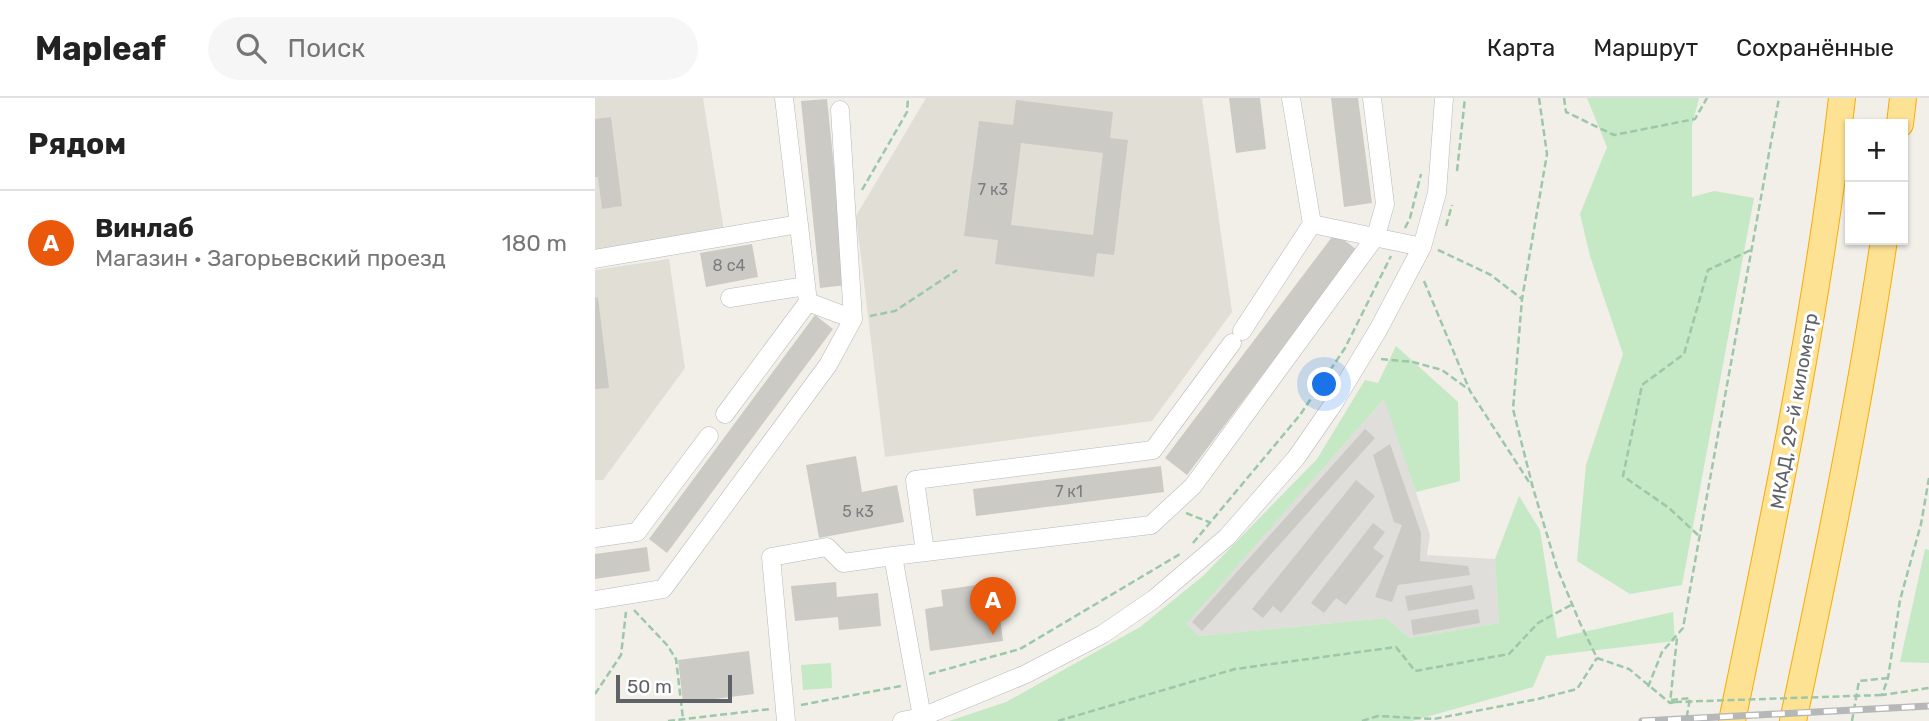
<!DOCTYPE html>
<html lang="ru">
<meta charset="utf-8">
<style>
body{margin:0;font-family:Rubik,sans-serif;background:#f6f6f6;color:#222}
.controls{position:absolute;right:21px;top:21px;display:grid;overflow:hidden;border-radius:0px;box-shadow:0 2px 5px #0004}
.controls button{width:63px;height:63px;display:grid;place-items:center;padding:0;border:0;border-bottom:2px solid #e0e0e0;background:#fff;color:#222;font:35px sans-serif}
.scale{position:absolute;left:21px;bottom:18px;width:116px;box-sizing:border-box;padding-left:7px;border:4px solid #5f6368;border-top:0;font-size:19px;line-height:24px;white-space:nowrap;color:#5f6368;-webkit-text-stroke:5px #fff;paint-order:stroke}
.you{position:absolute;left:730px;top:287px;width:24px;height:24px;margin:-18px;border:5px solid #fff;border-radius:50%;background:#1a73e8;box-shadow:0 0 0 10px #1a73e833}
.badge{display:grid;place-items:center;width:46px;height:46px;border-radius:50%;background:#ea580c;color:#fff;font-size:23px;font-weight:700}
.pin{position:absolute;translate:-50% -58px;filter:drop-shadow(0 2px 4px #0008)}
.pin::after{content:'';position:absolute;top:37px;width:24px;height:21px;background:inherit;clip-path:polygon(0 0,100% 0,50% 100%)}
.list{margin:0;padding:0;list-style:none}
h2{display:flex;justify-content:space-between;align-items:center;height:91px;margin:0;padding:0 28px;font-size:30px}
h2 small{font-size:23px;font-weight:400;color:#767676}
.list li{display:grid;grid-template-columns:46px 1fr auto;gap:21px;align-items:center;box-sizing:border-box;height:105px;padding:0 28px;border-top:2px solid #e0e0e0}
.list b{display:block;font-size:26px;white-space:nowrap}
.list p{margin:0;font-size:23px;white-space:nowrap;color:#767676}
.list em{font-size:23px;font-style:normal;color:#767676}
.icon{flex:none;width:38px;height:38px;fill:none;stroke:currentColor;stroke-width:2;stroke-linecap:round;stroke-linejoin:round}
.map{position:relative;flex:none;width:1334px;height:623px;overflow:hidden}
header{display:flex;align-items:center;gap:42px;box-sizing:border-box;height:98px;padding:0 35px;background:#fff;border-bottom:2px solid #e0e0e0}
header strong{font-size:33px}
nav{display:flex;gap:38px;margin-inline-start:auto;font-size:24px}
.search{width:490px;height:63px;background:#f6f6f6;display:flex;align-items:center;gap:18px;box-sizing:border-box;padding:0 24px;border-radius:38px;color:#767676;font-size:26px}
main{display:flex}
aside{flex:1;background:#fff}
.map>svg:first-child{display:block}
</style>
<header>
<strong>Mapleaf</strong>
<div class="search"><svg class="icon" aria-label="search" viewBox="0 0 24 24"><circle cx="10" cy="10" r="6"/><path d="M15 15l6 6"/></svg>Поиск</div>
<nav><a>Карта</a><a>Маршрут</a><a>Сохранённые</a></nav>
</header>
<main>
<aside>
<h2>Рядом<small></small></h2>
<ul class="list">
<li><span class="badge">A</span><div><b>Винлаб</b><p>Магазин · Загорьевский проезд</p></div><em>180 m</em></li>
</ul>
</aside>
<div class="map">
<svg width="1334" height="623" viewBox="0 0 1334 623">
<rect width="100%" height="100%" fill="#f1efe8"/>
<!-- industrial -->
<path fill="#e0deda" d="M 790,300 L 835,437 L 832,457 L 900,461 L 904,525 L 815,540 L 791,520 L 604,538 L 590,526 Z"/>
<!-- education -->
<path fill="#e1ded6" d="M 0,0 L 108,0 L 129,133 L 0,154 Z
M 331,0 L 607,0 L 637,214 L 557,323 L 290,359 L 261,118 Z
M 74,161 L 90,270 L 8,382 L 0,382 L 0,172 Z"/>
<!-- green -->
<path fill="#c5e8c5" d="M 992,0 L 1104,0 L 1097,27 L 1097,99 L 1119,93 L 1159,100 L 1087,487 L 1035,496 L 982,463 L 991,367 L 1028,256 L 995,158 L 985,116 L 1012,49 Z
M 801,248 L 863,304 L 865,383 L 821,394 L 789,301 L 591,526 L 604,538 L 791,520 L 815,540 L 904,525 L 900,461 L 924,398 L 945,432 L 962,540 L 1078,514 L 1080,543 L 951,558 L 938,589 L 817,623 L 354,623 L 411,604 L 545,529 L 608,478 L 722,361 L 770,282 L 783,285 Z
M 1330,451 L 1334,452 L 1334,565 L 1305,564 Z
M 236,565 L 237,590 L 208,592 L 206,567 Z"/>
<!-- building -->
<path fill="#cccac5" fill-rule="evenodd" d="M 634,0 L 665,0 L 671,51 L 641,55 Z
M 736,0 L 763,0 L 777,105 L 749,109 Z
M 232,1 L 251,187 L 225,190 L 206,3 Z
M 421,2 L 518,14 L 515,40 L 533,42 L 519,157 L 502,155 L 499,179 L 400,166 L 403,142 L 369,138 L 384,23 L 418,27 ZM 426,45 L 508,55 L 498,137 L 416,127 Z
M 16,19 L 27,108 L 7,111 L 3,79 L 0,79 L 0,21 Z
M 740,135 L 762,152 L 592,377 L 570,360 Z
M 157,146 L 163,179 L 111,189 L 105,155 Z
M 3,199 L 14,290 L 0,291 L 0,200 Z
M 220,217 L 238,231 L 72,455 L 54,441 Z
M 770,331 L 780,340 L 607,533 L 597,524 Z
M 795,346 L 826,435 L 825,463 L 873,468 L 875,477 L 803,487 L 797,504 L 780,499 L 807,427 L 799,424 L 778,357 Z
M 261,358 L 267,394 L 302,387 L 309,424 L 224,440 L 211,367 Z
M 566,368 L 569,394 L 381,418 L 378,391 Z
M 761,382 L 780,398 L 686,515 L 678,508 L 668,520 L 657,511 Z
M 778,425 L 790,434 L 778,450 L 789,458 L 751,507 L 741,500 L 729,515 L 716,505 Z
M 52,449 L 55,473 L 0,481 L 0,456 Z
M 241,484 L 242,499 L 283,495 L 286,528 L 244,532 L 243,519 L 200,523 L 196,488 Z
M 382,487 L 384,505 L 403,503 L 408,543 L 335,553 L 330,511 L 348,508 L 346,492 Z
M 877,487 L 880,501 L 813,513 L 810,498 Z
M 883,511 L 885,525 L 818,537 L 816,522 Z
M 154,553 L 159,596 L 88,605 L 83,562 Z"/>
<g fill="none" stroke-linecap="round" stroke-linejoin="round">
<defs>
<path id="minor" d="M 189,0 L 213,204
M 245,12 L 258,221
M 717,126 L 827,149
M 0,161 L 204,126
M 135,200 L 211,188
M 647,233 L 717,126 L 696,0
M 0,440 L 42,434 L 114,338
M 330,454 L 320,382 L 558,352 L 637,245
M 298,458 L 556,427 L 598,388 L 781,138 L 790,106 L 777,0
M 0,502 L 68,491 L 233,267 L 258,221 L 213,204 L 130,316
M 191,623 L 176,459 L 232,449 L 248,465 L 298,458 L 327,619
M 307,623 L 327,619 L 431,576 L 508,536 L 559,501 L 632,439 L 701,360 L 737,308 L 783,232 L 827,149 L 842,95 L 849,0"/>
<path id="highway" d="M 1305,26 L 1308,0
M 1137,623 C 1180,416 1223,210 1247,0
M 1198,623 C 1232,463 1265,303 1289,142"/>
</defs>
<!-- minor casing -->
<use href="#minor" stroke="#b5b8bc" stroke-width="19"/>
<!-- highway casing -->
<use href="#highway" stroke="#f9ab00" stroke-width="28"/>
<!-- path -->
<path stroke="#9cc7a9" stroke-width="2.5" stroke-dasharray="7 3.5" stroke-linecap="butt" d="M 944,0 L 952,56 L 927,201 L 918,311 L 938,390 L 962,470 L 985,525 L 1002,560 L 1034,571 L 1075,605
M 969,0 L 971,14 L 1019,37 L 1100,21 L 1112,0
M 862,73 L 870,0
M 267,92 L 312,14 L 313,0
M 851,128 L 857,107
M 810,130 L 815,120 L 826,76
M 843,152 L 896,177 L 927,201
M 829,183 L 875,293 L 936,387
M 275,218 L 300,213 L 362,172
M 786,261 L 818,264 L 847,272 L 873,291
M 1334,380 L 1326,426 L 1305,502 L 1293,580 L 1287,597 L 1334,590
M 591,415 L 614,424
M 1103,437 L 1074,410 L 1028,378 L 1047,287 L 1089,256 L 1113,172 L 1156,152
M 598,445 L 705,317 L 750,250 L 796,158
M 39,512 L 72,547 L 81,561 L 88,621
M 334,576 L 425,551 L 585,456
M 1053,589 L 1067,554 L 1088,530 L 1184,0
M 0,596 L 26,557 L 31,514
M 1076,602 L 1095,600 L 1091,623
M 1080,604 L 1075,605 L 1082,540
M 206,607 L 306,588
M 73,623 L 175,611
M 463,623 L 640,571 L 801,549 L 820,573 L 914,556 L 943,525 L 976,507
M 767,623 L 783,618 L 839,621 L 943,601 L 982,591 L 1002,560
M 1257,623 L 1264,583 L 1293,580"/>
<!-- minor -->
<use href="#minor" stroke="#fff" stroke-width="18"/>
<!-- highway -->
<use href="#highway" stroke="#fde293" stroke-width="26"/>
<defs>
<path id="rail" d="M 1047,623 L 1334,608"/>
</defs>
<!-- rail casing -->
<use href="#rail" stroke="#b6b7b8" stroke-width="7"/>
<!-- rail -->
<use href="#rail" stroke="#fff" stroke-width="4.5" stroke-dasharray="13" stroke-linecap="butt"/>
<!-- path-bridge -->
<path stroke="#9cc7a9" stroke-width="2.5" stroke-dasharray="7 3.5" stroke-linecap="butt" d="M 1080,604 L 1287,597"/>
</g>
<g text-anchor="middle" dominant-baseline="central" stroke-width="6" stroke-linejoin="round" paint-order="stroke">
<!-- number labels -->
<g font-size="16" fill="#7a7d7f">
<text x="398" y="91">7 к3</text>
<text x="134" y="167">8 с4</text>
<text x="474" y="393">7 к1</text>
<text x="263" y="413">5 к3</text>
</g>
<!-- street labels -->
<g font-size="19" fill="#5f6368" stroke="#fff">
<text transform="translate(1199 313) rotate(-80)">МКАД, 29-й километр</text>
</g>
</g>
</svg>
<div class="controls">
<button>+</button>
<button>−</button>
</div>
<div class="scale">50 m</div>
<div class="you"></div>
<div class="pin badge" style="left:398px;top:537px">A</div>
</div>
</main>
